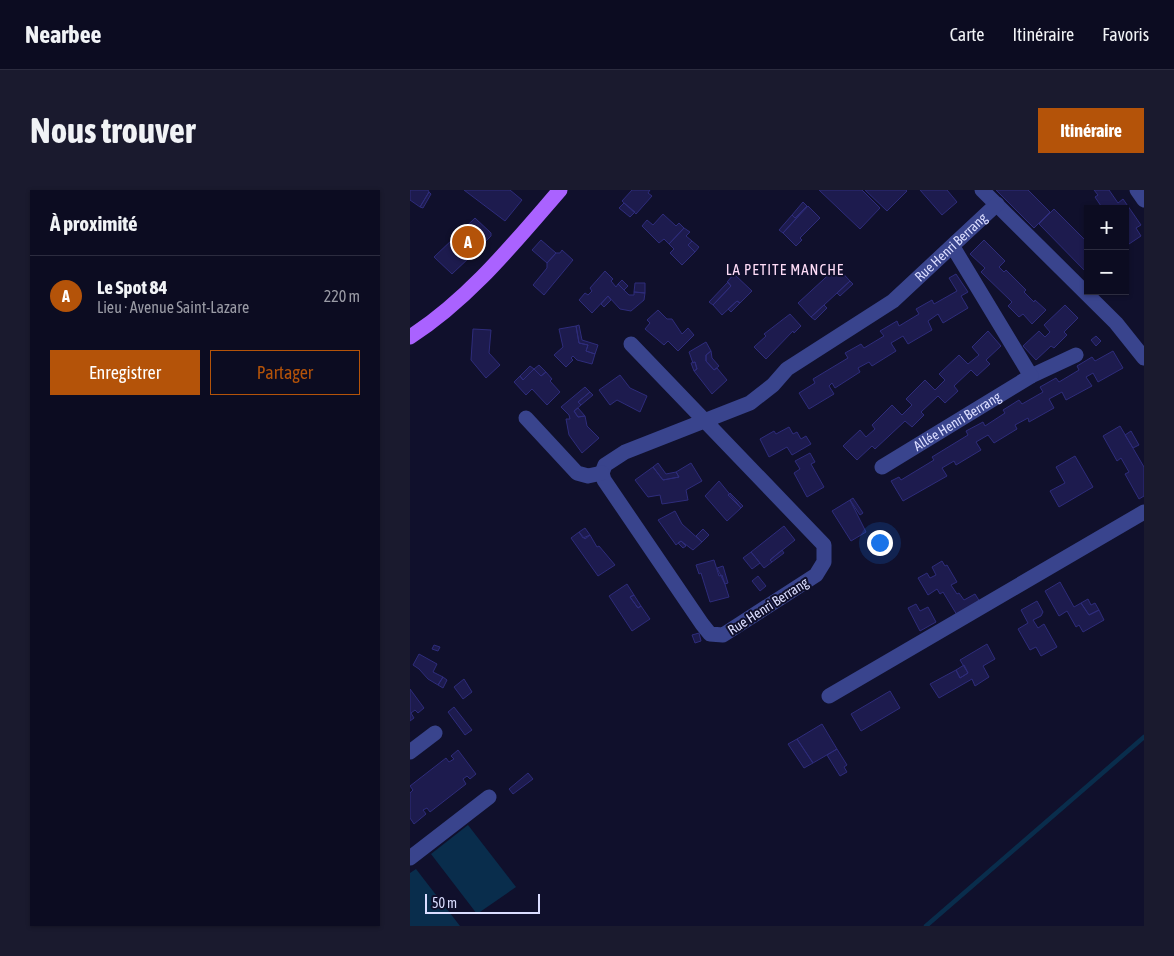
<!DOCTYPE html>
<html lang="fr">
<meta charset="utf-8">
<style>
body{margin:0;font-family:"Asap Condensed",sans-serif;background:#1a1a2e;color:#f1f3f6}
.controls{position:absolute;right:15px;top:15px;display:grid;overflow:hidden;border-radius:0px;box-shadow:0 1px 4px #0004}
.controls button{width:45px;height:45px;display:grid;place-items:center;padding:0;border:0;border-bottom:1px solid #2c2c3f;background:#0c0c21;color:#f1f3f6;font:25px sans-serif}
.scale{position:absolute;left:15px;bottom:12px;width:115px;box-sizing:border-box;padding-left:5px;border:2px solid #dbddff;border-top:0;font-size:14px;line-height:18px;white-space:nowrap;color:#dbddff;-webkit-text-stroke:4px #10102c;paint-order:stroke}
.you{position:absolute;left:469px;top:352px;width:18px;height:18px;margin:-12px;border:4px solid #fff;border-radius:50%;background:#1a73e8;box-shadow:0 0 0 8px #1a73e833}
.badge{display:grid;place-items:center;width:32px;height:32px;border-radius:50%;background:#b45309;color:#fff;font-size:16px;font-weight:700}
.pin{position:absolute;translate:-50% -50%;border:2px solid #fff;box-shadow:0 1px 5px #0006}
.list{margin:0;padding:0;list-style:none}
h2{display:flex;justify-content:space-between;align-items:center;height:65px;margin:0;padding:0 20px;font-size:21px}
h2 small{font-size:16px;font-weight:400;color:#9a9ba5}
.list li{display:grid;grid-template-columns:32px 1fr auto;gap:15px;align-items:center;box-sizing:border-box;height:80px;padding:0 20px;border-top:1px solid #2c2c3f}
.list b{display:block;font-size:19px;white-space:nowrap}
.list p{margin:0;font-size:16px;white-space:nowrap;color:#9a9ba5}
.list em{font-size:16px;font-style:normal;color:#9a9ba5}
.actions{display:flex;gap:10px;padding:15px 20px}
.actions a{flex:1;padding:11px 0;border:1px solid #b45309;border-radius:0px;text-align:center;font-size:18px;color:#b45309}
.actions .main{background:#b45309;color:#fff}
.map{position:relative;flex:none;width:734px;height:736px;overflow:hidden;border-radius:0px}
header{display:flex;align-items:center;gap:30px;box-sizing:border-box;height:70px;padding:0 25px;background:#0c0c21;border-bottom:1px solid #2c2c3f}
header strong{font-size:24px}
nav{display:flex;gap:28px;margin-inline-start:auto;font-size:18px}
.intro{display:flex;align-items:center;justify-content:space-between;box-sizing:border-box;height:120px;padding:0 30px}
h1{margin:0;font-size:35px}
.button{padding:12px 22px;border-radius:0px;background:#b45309;color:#fff;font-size:18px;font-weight:700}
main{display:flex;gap:30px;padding:0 30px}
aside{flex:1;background:#0c0c21;border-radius:0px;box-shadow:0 1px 4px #0004}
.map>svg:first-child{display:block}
</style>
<header>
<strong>Nearbee</strong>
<nav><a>Carte</a><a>Itinéraire</a><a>Favoris</a></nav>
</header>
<div class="intro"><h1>Nous trouver</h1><a class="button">Itinéraire</a></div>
<main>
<aside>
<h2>À proximité<small></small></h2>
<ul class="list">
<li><span class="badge">A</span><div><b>Le Spot 84</b><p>Lieu · Avenue Saint-Lazare</p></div><em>220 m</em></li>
</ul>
<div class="actions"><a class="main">Enregistrer</a><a>Partager</a></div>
</aside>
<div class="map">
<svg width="734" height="736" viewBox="0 0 734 736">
<rect width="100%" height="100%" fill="#10102c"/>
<!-- water -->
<path fill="#092d4c" d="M 58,635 L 106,697 L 67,724 L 21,664 Z
M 6,679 L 50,736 L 0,736 L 0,683 Z"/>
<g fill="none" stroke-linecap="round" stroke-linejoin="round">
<!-- stream -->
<path stroke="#092d4c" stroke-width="4.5" d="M 516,736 L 734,547"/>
</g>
<!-- building -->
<path fill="#1d1b4e" stroke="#2e2c7b" d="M 0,0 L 18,0 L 19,2 L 10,17 L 0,10 Z
M 54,0 L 100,0 L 112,10 L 95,31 Z
M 222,0 L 240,0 L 238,3 L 242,6 L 226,24 L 212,11 Z
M 409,0 L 452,0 L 470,18 L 450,39 Z
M 455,0 L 496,0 L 497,1 L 477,21 Z
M 510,0 L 537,0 L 547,12 L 532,25 Z
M 586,0 L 618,0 L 640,22 L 624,38 Z
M 684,0 L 699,0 L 708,13 L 713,9 L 731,35 L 726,38 L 731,46 L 719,54 L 715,50 L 715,19 L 693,19 L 685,7 L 688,5 Z
M 19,2 L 21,4 L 13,18 L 10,17 Z
M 393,12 L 397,16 L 385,28 L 382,25 Z
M 214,13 L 225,22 L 220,27 L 209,18 Z
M 397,16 L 373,43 L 369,40 L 382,25 L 385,28 Z
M 398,16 L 410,28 L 390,48 L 392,50 L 386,56 L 373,43 Z
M 644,19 L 678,53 L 678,84 L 629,34 Z
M 253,24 L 266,36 L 269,33 L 274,38 L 259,54 L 254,49 L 249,53 L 232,36 L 237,30 L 243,35 Z
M 65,28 L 81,43 L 81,46 L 68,59 L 66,57 L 59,64 L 61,66 L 42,84 L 24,67 Z
M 274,38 L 280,42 L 276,46 L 282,51 L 278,55 L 285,62 L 272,75 L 260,63 L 264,59 L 259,54 Z
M 131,50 L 146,63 L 137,73 L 122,60 Z
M 574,50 L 595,71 L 589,77 L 594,82 L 596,80 L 616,100 L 614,102 L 624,112 L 625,110 L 636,120 L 622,134 L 613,124 L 609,127 L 598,116 L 602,112 L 571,82 L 575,78 L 560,64 Z
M 282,51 L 289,57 L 285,62 L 278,55 Z
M 152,60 L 163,70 L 134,105 L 123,95 L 137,78 L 137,73 L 146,63 L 150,63 Z
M 427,77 L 440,91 L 401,127 L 388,113 Z
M 195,81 L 203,89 L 201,91 L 206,97 L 208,94 L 219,105 L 224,105 L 224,102 L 235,103 L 234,110 L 221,121 L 210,119 L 198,106 L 182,123 L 169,110 L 175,103 L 178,105 L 182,101 L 180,98 Z
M 324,84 L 342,101 L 330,113 L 327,111 L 312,125 L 303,115 L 321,96 L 317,92 Z
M 546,84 L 558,102 L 551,106 L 558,118 L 533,133 L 528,124 L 518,131 L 522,140 L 498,154 L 493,146 L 481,153 L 486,161 L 462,176 L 459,172 L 448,178 L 450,182 L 425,198 L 422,193 L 419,196 L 424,204 L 399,219 L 389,203 L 405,193 L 403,189 L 438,168 L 435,163 L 451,154 L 454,158 L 474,146 L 470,141 L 487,131 L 489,136 L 509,124 L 506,119 L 522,110 L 524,114 L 547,101 L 539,88 Z
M 212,90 L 218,96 L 214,100 L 208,94 Z
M 440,91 L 443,94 L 430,106 L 427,103 Z
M 318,92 L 321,96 L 303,115 L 299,112 Z
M 225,93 L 235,93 L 235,103 L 224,102 Z
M 198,106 L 201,110 L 194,117 L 191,114 Z
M 327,111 L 330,113 L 321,122 L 318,119 Z
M 414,115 L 417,118 L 405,130 L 401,127 Z
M 655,115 L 668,128 L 654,142 L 657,145 L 644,158 L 641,156 L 626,170 L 613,156 L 629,141 L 635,147 L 640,142 L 634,135 Z
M 248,120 L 257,129 L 262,129 L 272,144 L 278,138 L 284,145 L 268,161 L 258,151 L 254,155 L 235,139 L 240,133 L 237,130 Z
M 380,124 L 391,136 L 384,143 L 383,141 L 356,169 L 344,157 L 356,146 L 354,144 Z
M 169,135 L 172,150 L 188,155 L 185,164 L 176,161 L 178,155 L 169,153 L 166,136 Z
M 166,136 L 169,153 L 178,155 L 176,161 L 185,164 L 182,174 L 167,170 L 163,166 L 161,168 L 163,170 L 156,177 L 144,165 L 153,157 L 149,139 Z
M 63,139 L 81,140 L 79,163 L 90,175 L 76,188 L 61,170 Z
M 578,141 L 591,156 L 576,170 L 580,174 L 567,186 L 561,180 L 544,196 L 548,201 L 535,213 L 528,206 L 511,222 L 514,225 L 502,237 L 495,231 L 465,259 L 462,256 L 447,270 L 433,256 L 450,240 L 456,247 L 465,239 L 462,235 L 482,215 L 492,225 L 502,215 L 496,209 L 515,190 L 525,200 L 535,190 L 529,184 L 549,165 L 558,174 L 569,165 L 562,157 Z
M 686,146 L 691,151 L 686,156 L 681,150 Z
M 296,152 L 301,161 L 296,165 L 296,171 L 304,180 L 307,178 L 317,190 L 302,204 L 284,181 L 287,179 L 285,172 L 283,173 L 279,162 Z
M 301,161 L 302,168 L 309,176 L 304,180 L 296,171 L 296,165 Z
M 703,161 L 713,178 L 688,192 L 683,183 L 676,187 L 682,196 L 656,210 L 652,202 L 639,209 L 644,218 L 619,232 L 618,228 L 605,235 L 607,239 L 584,253 L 578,245 L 566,252 L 571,260 L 546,275 L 544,271 L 532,278 L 537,286 L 493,311 L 481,291 L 489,287 L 491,290 L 524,270 L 522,267 L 558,245 L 556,241 L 573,232 L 575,236 L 595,223 L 593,220 L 609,210 L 612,214 L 633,202 L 630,197 L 646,188 L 649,192 L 669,180 L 667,176 L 682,167 L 685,171 Z
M 285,172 L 287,179 L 284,181 L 281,173 Z
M 129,175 L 136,182 L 131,186 L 124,179 Z
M 120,176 L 124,179 L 113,190 L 110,186 Z
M 124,179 L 131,186 L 136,182 L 142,189 L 140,191 L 150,202 L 137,215 L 122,199 L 116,205 L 104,192 L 110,186 L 113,190 Z
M 210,185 L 220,198 L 237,206 L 230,222 L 207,210 L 200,215 L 189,200 Z
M 175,197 L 180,202 L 168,212 L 171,215 L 164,221 L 168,227 L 175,226 L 177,236 L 189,248 L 172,263 L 159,245 L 156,229 L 160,229 L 159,225 L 151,217 Z
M 180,202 L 183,205 L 171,215 L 168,212 Z
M 168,218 L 175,226 L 168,227 L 164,221 Z
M 710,236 L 734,277 L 734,306 L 729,309 L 715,284 L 719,282 L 711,268 L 707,271 L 693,246 Z
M 379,237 L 383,244 L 387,242 L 391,249 L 396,246 L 401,254 L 382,265 L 377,257 L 359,267 L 350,249 L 364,241 L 366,244 Z
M 721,241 L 729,255 L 723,258 L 715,245 Z
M 400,263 L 405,272 L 401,274 L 414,297 L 397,307 L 384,283 L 390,279 L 385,271 Z
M 665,266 L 683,297 L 649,317 L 640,301 L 655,293 L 646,277 Z
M 248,273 L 256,284 L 266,282 L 269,287 L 253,290 L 243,277 Z
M 281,273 L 292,291 L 276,300 L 278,310 L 252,314 L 250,305 L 238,307 L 225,290 L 243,277 L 253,290 L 269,287 L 266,282 Z
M 309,291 L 331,318 L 317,331 L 295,306 Z
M 320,303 L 333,316 L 331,318 L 318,305 Z
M 443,308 L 453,323 L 450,325 L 440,310 Z
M 440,310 L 456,342 L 441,351 L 422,321 Z
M 265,321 L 272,334 L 292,352 L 283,360 L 271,351 L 266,355 L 248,330 Z
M 374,336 L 385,350 L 360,370 L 362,372 L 354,378 L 341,362 Z
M 175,338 L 180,345 L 175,349 L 169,342 Z
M 293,339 L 299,345 L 292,352 L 286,346 Z
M 169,342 L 173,348 L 180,345 L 187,357 L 189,356 L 205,375 L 188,386 L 161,348 Z
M 271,351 L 276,356 L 273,358 L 268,353 Z
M 372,360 L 374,363 L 362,372 L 360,370 Z
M 341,362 L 350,373 L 342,379 L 333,368 Z
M 304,370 L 309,386 L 312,385 L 319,407 L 300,412 L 291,383 L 289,384 L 286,375 Z
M 532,371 L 535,376 L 537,375 L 547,392 L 541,395 L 547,404 L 549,403 L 554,410 L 565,404 L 570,412 L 547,425 L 533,402 L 530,404 L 527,399 L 518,405 L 508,388 L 517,383 L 520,388 L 526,385 L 522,377 Z
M 313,376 L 318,393 L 315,394 L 307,378 Z
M 348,386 L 356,396 L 350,401 L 342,391 Z
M 650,392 L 664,417 L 671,413 L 679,425 L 689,420 L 694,430 L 673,442 L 669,435 L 666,437 L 657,421 L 649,426 L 635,401 Z
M 217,394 L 224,405 L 220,407 L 228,418 L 231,416 L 240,429 L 222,441 L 199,406 Z
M 224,405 L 231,416 L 228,418 L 220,407 Z
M 678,409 L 681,415 L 685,413 L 689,420 L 679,425 L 671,413 Z
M 627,411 L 633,422 L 631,426 L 623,430 L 628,438 L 634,434 L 647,457 L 631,466 L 626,457 L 620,460 L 608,439 L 618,433 L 611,420 Z
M 506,414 L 510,421 L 518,417 L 526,432 L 510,441 L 498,418 Z
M 289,443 L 291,451 L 285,453 L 282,445 Z
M 577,454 L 585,469 L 573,476 L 579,487 L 565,496 L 562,489 L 529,508 L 520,494 L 546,480 L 550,488 L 558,483 L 550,470 Z
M 24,455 L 30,457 L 28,461 L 22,459 Z
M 9,464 L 27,474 L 23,482 L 33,487 L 28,495 L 18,489 L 9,479 L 3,475 Z
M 554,475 L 558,483 L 550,488 L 546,480 Z
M 33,487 L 37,490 L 33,498 L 28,495 Z
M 54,489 L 62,502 L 53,509 L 44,497 Z
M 0,499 L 14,518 L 8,523 L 5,520 L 1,523 L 4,528 L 0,531 Z
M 480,501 L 490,518 L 451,541 L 441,524 Z
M 44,517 L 62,540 L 55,545 L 38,522 Z
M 412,534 L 427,559 L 403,573 L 387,549 Z
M 387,549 L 403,573 L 394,578 L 378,554 Z
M 427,559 L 437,575 L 434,577 L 437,582 L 430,586 L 417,565 Z
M 48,560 L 66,584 L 60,589 L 57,586 L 53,589 L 56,594 L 20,622 L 17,618 L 13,620 L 16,624 L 4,634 L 0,628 L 0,603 L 3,600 L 0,596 L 36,568 L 39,572 L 44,569 L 41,566 Z
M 118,583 L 123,589 L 103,604 L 99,599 Z"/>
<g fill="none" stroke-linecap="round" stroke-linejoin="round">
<!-- minor -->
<g stroke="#39448d" stroke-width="15">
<path d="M 572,0 L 706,133 L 734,168"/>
<path d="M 727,0 L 734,10"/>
<path id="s1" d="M 221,154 L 414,355 L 414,372 L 406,385 L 313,445 L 300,444 L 292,434 L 194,290 L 192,283 L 195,275 L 215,262 L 340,213 L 363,195 L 377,179 L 483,111 L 587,14"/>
<path d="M 621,186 L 666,165"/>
<path d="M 116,228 L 167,283 L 178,286 L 192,283"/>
<path id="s2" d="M 472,277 L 621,186 L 543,57"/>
<path d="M 419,506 L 734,322"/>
<path d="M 0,562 L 25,543"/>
<path d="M 0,668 L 79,607"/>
</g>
<!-- major -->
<path stroke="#aa62ff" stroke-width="15" d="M 0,147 C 59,109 104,53 150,0"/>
</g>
<g text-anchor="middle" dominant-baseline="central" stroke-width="4" stroke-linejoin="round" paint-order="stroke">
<!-- street labels -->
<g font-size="14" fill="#dbddff" stroke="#10102c">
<text stroke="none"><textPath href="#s1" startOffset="1051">Rue Henri Berrang</textPath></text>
<text stroke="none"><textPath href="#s2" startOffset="88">Allée Henri Berrang</textPath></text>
<text transform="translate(358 416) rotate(-33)">Rue Henri Berrang</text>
</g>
<!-- neighbourhood labels -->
<g font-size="15" letter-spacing="1" fill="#ffddf8" stroke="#10102c">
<text x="375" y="79">LA PETITE MANCHE</text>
</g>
</g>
</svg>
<div class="controls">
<button>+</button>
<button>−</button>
</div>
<div class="scale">50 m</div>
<div class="you"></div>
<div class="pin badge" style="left:58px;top:52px">A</div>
</div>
</main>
